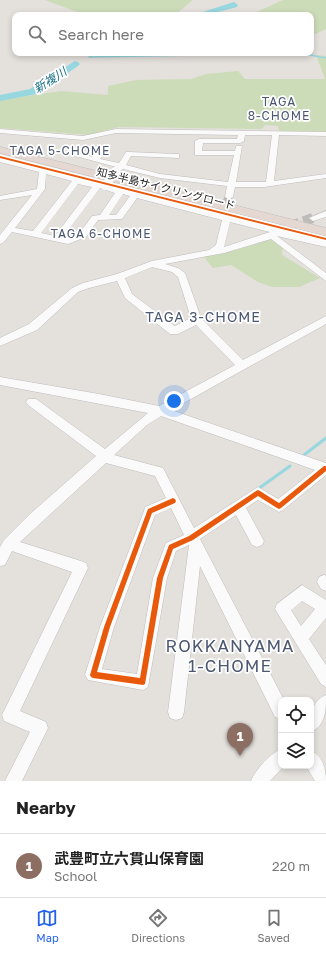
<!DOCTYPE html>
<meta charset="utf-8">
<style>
body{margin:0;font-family:"Golos Text","Noto Sans JP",sans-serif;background:#f6f6f6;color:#222}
.controls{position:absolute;right:12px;bottom:12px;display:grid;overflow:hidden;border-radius:8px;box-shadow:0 2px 6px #0003}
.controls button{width:36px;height:36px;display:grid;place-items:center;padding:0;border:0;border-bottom:1px solid #e0e0e0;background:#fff;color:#222;font:20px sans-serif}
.you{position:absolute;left:174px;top:401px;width:14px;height:14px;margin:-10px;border:3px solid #fff;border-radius:50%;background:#1a73e8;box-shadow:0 0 0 6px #1a73e833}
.badge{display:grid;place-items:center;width:26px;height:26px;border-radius:50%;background:#2563eb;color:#fff;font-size:13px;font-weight:700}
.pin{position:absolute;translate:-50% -33px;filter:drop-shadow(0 1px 2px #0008)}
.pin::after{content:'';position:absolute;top:21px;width:14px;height:12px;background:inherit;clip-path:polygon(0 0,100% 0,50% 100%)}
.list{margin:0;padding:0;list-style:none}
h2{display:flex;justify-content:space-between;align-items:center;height:52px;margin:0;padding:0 16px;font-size:17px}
h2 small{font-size:13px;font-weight:400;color:#767676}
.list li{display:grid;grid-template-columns:26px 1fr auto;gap:12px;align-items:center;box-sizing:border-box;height:64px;padding:0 16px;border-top:1px solid #e0e0e0}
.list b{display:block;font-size:15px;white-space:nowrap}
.list p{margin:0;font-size:13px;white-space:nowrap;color:#767676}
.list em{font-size:13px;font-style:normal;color:#767676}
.icon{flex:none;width:22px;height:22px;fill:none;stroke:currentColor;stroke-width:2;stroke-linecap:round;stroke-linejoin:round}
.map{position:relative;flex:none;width:326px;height:781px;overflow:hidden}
.search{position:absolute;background:#fff;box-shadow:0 2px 6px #0003;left:12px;right:12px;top:12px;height:44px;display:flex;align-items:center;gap:10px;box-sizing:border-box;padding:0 14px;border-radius:8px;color:#767676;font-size:15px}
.sheet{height:116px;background:#fff}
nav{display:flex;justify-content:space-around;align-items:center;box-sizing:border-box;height:56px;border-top:1px solid #e0e0e0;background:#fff;font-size:11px;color:#767676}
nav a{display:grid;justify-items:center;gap:2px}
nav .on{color:#2563eb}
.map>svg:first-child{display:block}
</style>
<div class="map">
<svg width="326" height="781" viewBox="0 0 326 781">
<rect width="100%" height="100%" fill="#e4e0dc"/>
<!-- green -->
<path fill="#ccdcb8" d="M 45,0 L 193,0 L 176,14 L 168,15 L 85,15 Z
M 283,0 L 326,0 L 326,29 L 311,36 L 311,15 L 250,15 Z
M 316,55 L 326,56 L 326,132 L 279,131 L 278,126 L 265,125 L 262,129 L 119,127 L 89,135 L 0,128 L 0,100 L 61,91 L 108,95 L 108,86 L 136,80 L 191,79 L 206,74 L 238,71 L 245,79 L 325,79 Z
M 271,239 L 283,246 L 282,255 L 320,278 L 299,287 L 272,287 L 258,282 L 231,265 L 213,268 L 203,256 L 240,249 Z"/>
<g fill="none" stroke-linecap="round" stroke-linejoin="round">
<!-- stream-far1 -->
<path stroke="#97d7df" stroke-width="1.5" d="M 208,55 L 214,55
M 231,55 L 310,55 L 326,58
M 89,57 L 198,55"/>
<!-- stream -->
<path stroke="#97d7df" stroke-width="3" d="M 304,455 L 326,438
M 258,489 L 290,466"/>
<!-- river -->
<path fill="#97d7df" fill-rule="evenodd" d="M 234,2 L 238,5 L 237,7 L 207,15 L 193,15 Z
M 177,12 L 186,13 L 187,15 L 173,15 Z
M 87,53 L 97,53 L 91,57 L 88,56 Z
M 75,61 L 78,62 L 80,64 L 78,66 L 37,94 L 0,101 L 0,95 L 30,89 Z"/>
<!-- minor-tunnel-far1 -->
<path stroke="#bebbb8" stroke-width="8" stroke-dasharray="8 4" stroke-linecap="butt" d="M 221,213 L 229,197"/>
<!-- minor-tunnel -->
<path stroke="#bebbb8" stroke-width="10" stroke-dasharray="10 4.5" stroke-linecap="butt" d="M 220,216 L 222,212
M 276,231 L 313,218"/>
<defs>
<path id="minor" d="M 0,129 L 83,136 L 116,129 L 326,132 L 326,136 L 279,135 L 274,181 L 326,174 L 326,178 L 264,187 L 235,187 L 233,197 L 229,199 L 225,197 L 227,186 L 160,178 L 123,169 L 116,173 L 112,171 L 116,167 L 72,155 L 76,153 L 93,157 L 101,145 L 104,145 L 108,147 L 100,159 L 119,163 L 126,152 L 129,152 L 176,154 L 179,154 L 179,158 L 131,156 L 126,165 L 160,174 L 228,182 L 234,155 L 195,155 L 195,141 L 199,139 L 237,139 L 238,135 L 116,133 L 83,140 L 0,133 ZM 245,135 L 272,135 L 266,182 L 236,182 L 242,146 L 236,146 L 235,151 L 202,151 L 203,143 L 240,143 L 244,141 Z
M 0,158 L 326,241 L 326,247 L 277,236 L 326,273 L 326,281 L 271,239 L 224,253 L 165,264 L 178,268 L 185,273 L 201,318 L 243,360 L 326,316 L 326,324 L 171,410 L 326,463 L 326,475 L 283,510 L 279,512 L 258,500 L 246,508 L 264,541 L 262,545 L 257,547 L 252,545 L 236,515 L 200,539 L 284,700 L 281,700 L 281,719 L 275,717 L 200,566 L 184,712 L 182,718 L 176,720 L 170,718 L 168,712 L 189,545 L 176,551 L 167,578 L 148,687 L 143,690 L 88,680 L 85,675 L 100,627 L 144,511 L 145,507 L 166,498 L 155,476 L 106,463 L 20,542 L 81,561 L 86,563 L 88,568 L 20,711 L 46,722 L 48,728 L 22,781 L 5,781 L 30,732 L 4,721 L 2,715 L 72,572 L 12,551 L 5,565 L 0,566 L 0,547 L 4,540 L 30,514 L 96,456 L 28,405 L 26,402 L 28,399 L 36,399 L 105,449 L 148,413 L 0,385 L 0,377 L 99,394 L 159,406 L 235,365 L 196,325 L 178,334 L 170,334 L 125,298 L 117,281 L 89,288 L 78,292 L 37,330 L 0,346 L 0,338 L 29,324 L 72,288 L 83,283 L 117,274 L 152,261 L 209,250 L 216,245 L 222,220 L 137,198 L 122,219 L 98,220 L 86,237 L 68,244 L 12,232 L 3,243 L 0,244 L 0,235 L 32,195 L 0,200 L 0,196 L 37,189 L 39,172 L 0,162 ZM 46,174 L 72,181 L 33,231 L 15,228 L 45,189 ZM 78,184 L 92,187 L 55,236 L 41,233 ZM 100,188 L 115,193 L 100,215 L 92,216 C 85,226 77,240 63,237 ZM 123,194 L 130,196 L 116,215 L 109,215 ZM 230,222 L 270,232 L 224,247 ZM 152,267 L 172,272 L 178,277 L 191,318 L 175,326 L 132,294 L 125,278 ZM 161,416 L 315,470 L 278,499 L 258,487 L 194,528 L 163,468 L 114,455 L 147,425 ZM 171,508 L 184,535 L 166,543 L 153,578 L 137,674 L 102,669 L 114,627 L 155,515 Z
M 326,211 L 326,217 L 313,221 L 309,218 Z
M 324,575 L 326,576 L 326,591 L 321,589 L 317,582 L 319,577 Z
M 302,585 L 326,600 L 326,618 L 309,639 L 326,665 L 326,687 L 321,684 L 275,609 L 277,604 ZM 302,601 L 315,609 L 301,626 L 291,610 Z
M 326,695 C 326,710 326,725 311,732 C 311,717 310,702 326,695 Z
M 281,749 L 281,766 L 284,766 L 270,781 L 251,781 C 255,770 270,754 281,749 Z
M 311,751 C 323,756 326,769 326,781 L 315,781 L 306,766 L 311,766 Z"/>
<path id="highway" d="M 0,147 L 326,228 L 326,236 L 0,153 Z"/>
</defs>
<!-- minor casing -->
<use href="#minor" stroke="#bebdbd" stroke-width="1"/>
<!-- highway casing -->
<use href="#highway" stroke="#bebcbb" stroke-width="1"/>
<!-- minor -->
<use href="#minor" fill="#fbfafa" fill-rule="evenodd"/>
<!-- highway -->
<use href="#highway" fill="#e5d8d3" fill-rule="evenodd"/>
<defs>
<path id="minor-bridge" d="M 105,186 L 116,171"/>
</defs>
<!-- minor-bridge casing -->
<use href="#minor-bridge" stroke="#bebdbd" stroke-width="8" stroke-linecap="butt"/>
<!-- minor-bridge -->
<use href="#minor-bridge" stroke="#fbfafa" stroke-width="8"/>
<defs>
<path id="cycleway" d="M 0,156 L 326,238 L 326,240 L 0,158 Z
M 324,466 L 326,466 L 326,471 L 281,508 L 279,509 L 277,508 L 258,496 L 193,540 L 173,549 L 163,578 L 145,684 L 143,685 L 93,678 L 91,677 L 90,675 L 104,627 L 148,509 L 173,498 L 175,499 L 176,501 L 175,503 L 152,513 L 110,627 L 97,672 L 140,678 L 157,578 L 169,545 L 189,536 L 256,491 L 258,490 L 260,491 L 279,503 Z"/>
</defs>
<!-- cycleway casing -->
<use href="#cycleway" stroke="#fff" stroke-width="3"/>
<!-- cycleway -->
<use href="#cycleway" fill="#e8590c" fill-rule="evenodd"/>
</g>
<g text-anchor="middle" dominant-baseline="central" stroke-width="3.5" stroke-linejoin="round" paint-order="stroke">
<!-- far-street labels -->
<g font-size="11" fill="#262626" stroke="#fff">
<text transform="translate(166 188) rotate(14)">知多半島サイクリングロード</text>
</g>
<!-- far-water labels -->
<g font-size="12" font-style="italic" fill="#1b7186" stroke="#fff">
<text transform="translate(50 80) rotate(-33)">新複川</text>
</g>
<!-- far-neighbourhood labels -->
<g font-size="12" letter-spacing="1" fill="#4c5871" stroke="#fff">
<text x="279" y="101">TAGA<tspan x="279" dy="14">8-CHOME</tspan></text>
<text x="60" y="150">TAGA 5-CHOME</text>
<text x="101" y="233">TAGA 6-CHOME</text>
</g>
<!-- neighbourhood labels -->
<g font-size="14" letter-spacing="1" fill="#4c5871" stroke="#fff">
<text x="203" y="316">TAGA 3-CHOME</text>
</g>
<!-- near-neighbourhood labels -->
<g font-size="17" letter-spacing="1" fill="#4c5871" stroke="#fff">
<text x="230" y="645">ROKKANYAMA<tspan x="230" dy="20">1-CHOME</tspan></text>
</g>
</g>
</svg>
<div class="controls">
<button><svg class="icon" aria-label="locate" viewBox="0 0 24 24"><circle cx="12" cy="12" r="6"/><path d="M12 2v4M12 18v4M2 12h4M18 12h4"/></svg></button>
<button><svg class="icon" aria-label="layers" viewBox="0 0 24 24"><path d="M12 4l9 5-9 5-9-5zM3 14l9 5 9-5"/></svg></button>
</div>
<div class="you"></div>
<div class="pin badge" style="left:240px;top:756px;background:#8d6e63">1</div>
<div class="search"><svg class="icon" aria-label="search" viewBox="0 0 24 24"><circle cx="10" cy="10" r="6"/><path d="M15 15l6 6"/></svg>Search here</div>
</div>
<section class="sheet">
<h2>Nearby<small></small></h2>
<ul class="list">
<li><span class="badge" style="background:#8d6e63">1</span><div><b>武豊町立六貫山保育園</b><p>School</p></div><em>220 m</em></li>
</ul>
</section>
<nav>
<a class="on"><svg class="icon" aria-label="map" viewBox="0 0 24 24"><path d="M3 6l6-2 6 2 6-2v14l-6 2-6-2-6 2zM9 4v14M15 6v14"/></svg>Map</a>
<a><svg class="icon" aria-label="directions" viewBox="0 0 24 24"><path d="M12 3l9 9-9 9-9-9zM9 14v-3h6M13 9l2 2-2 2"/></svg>Directions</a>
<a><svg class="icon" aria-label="saved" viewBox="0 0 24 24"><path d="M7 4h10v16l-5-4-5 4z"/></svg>Saved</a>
</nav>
